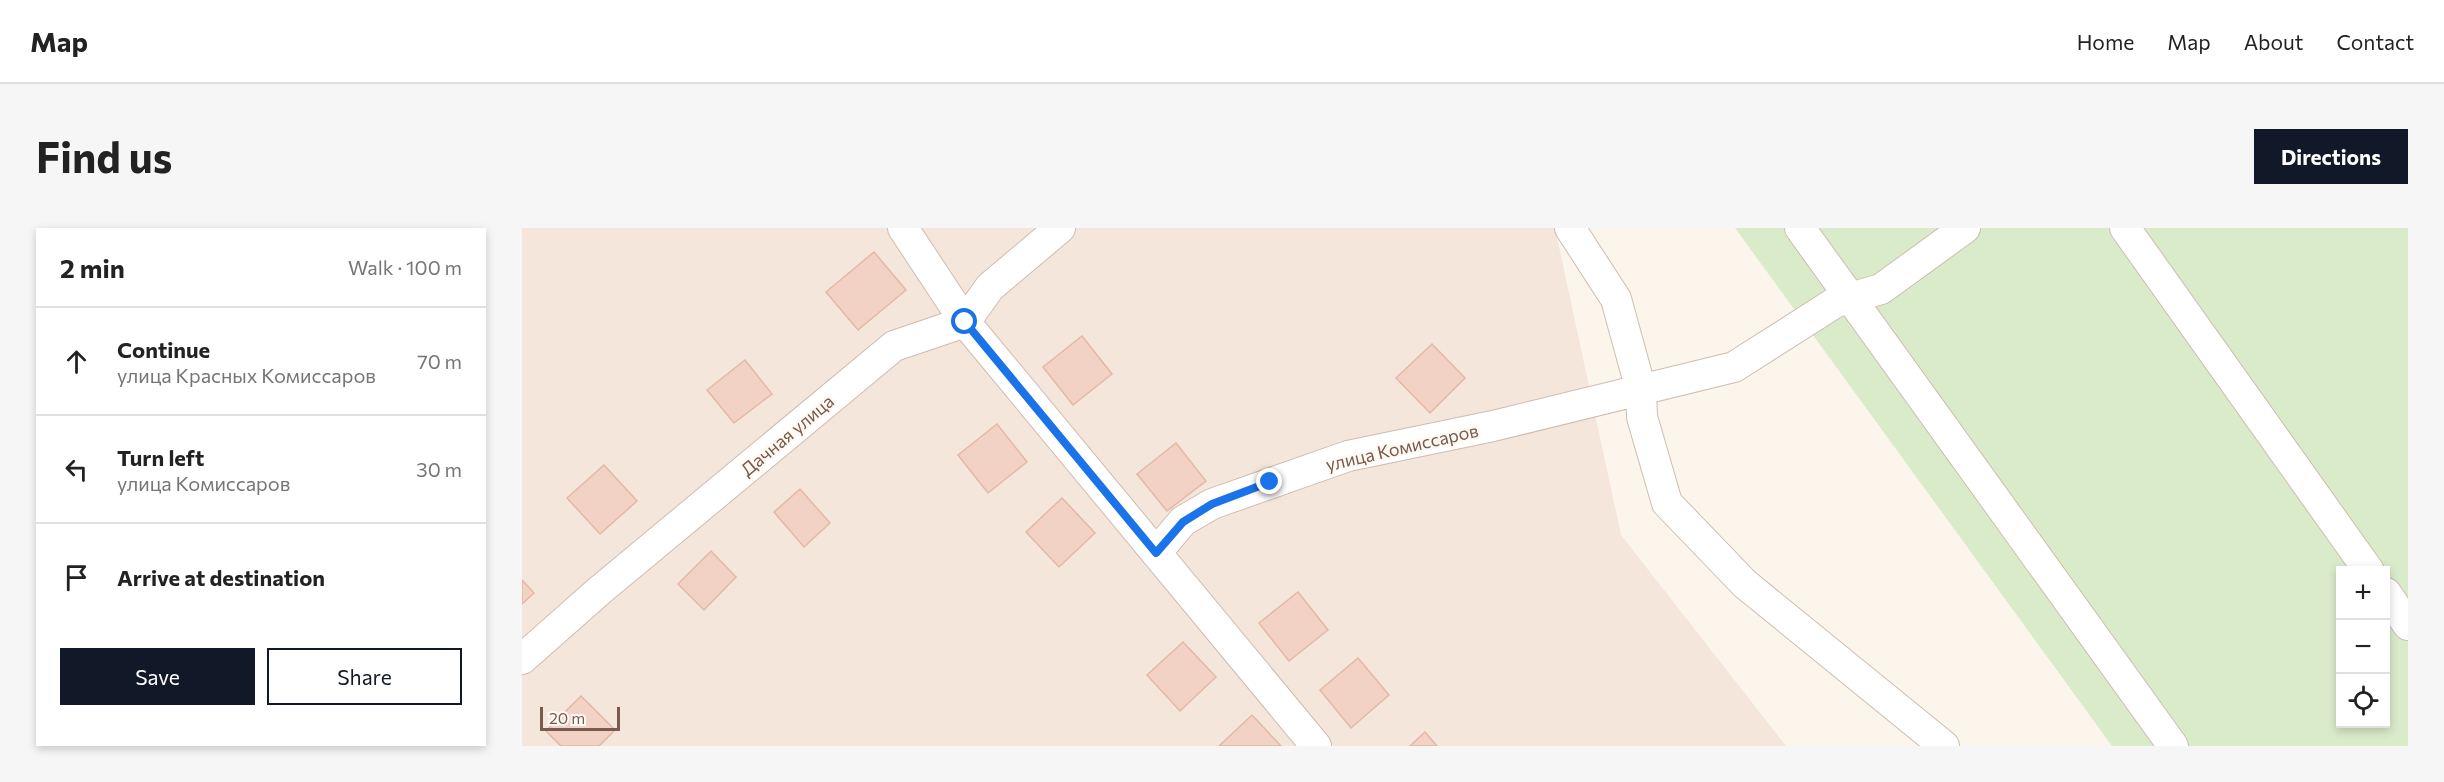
<!DOCTYPE html>
<meta charset="utf-8">
<style>
body{margin:0;font-family:Commissioner,sans-serif;background:#f6f6f6;color:#222}
.controls{position:absolute;right:18px;bottom:18px;display:grid;overflow:hidden;border-radius:0px;box-shadow:0 3px 9px #0003}
.controls button{width:54px;height:54px;display:grid;place-items:center;padding:0;border:0;border-bottom:2px solid #e0e0e0;background:#fff;color:#222;font:30px sans-serif}
.scale{position:absolute;left:18px;bottom:15px;width:80px;box-sizing:border-box;padding-left:6px;border:3px solid #785a4e;border-top:0;font-size:16px;line-height:21px;white-space:nowrap;color:#785a4e;-webkit-text-stroke:4px #fff9f3;paint-order:stroke}
.stop{position:absolute;width:18px;height:18px;margin:-14px;border:4px solid #1a73e8;border-radius:50%;background:#fff}
.stop.end{background:#1a73e8;border-color:#fff;box-shadow:0 2px 6px #0008}
.list{margin:0;padding:0;list-style:none}
h2{display:flex;justify-content:space-between;align-items:center;height:78px;margin:0;padding:0 24px;font-size:26px}
h2 small{font-size:20px;font-weight:400;color:#767676}
.list li{display:grid;grid-template-columns:39px 1fr auto;gap:18px;align-items:center;box-sizing:border-box;height:108px;padding:0 24px;border-top:2px solid #e0e0e0}
.list b{display:block;font-size:22px;white-space:nowrap}
.list p{margin:0;font-size:20px;white-space:nowrap;color:#767676}
.list em{font-size:20px;font-style:normal;color:#767676}
.actions{display:flex;gap:12px;padding:18px 24px}
.actions a{flex:1;padding:14px 0;border:2px solid #111827;border-radius:0px;text-align:center;font-size:21px;color:#111827}
.actions .main{background:#111827;color:#fff}
.icon{flex:none;width:33px;height:33px;fill:none;stroke:currentColor;stroke-width:2;stroke-linecap:round;stroke-linejoin:round}
.map{position:relative;flex:none;width:1886px;height:518px;overflow:hidden;border-radius:0px}
header{display:flex;align-items:center;gap:36px;box-sizing:border-box;height:84px;padding:0 30px;background:#fff;border-bottom:2px solid #e0e0e0}
header strong{font-size:28px}
nav{display:flex;gap:33px;margin-inline-start:auto;font-size:21px}
.intro{display:flex;align-items:center;justify-content:space-between;box-sizing:border-box;height:144px;padding:0 36px}
h1{margin:0;font-size:42px}
.button{padding:15px 27px;border-radius:0px;background:#111827;color:#fff;font-size:21px;font-weight:700}
main{display:flex;gap:36px;padding:0 36px}
aside{flex:1;background:#fff;border-radius:0px;box-shadow:0 3px 9px #0003}
.map>svg:first-child{display:block}
</style>
<header>
<strong>Map</strong>
<nav><a>Home</a><a>Map</a><a>About</a><a>Contact</a></nav>
</header>
<div class="intro"><h1>Find us</h1><a class="button">Directions</a></div>
<main>
<aside>
<h2>2 min<small>Walk · 100 m</small></h2>
<ul class="list">
<li><svg class="icon" aria-label="ahead" viewBox="0 0 24 24"><path d="M12 20V5M6 11l6-6 6 6"/></svg><div><b>Continue</b><p>улица Красных Комиссаров</p></div><em>70 m</em></li>
<li><svg class="icon" aria-label="left" viewBox="0 0 24 24"><path d="M17 20v-9H6M10 6l-5 5 5 5"/></svg><div><b>Turn left</b><p>улица Комиссаров</p></div><em>30 m</em></li>
<li><svg class="icon" aria-label="arrive" viewBox="0 0 24 24"><path d="M6 21V4h12l-3 4 3 4H6"/></svg><div><b>Arrive at destination</b></div></li>
</ul>
<div class="actions"><a class="main">Save</a><a>Share</a></div>
</aside>
<div class="map">
<svg width="1886" height="518" viewBox="0 0 1886 518">
<rect width="100%" height="100%" fill="#fcf5ec"/>
<!-- residential -->
<path fill="#f4e6da" d="M 0,0 L 1033,0 L 1099,307 L 1264,518 L 0,518 Z"/>
<!-- green -->
<path fill="#daebca" fill-rule="evenodd" d="M 1213,0 L 1886,0 L 1886,518 L 1590,518 ZM 1818,343 L 1864,343 L 1864,496 L 1818,496 Z"/>
<!-- building -->
<path fill="#f1d2c4" stroke="#e4b8a5" stroke-width="1.5" d="M 352,24 L 384,62 L 336,102 L 304,64 Z
M 560,108 L 590,146 L 551,177 L 521,139 Z
M 910,116 L 943,150 L 908,185 L 874,150 Z
M 223,132 L 250,166 L 212,195 L 185,162 Z
M 475,196 L 505,234 L 466,265 L 436,227 Z
M 654,215 L 684,253 L 645,283 L 615,246 Z
M 82,237 L 115,273 L 78,306 L 45,270 Z
M 278,261 L 308,295 L 282,319 L 252,284 Z
M 540,270 L 573,305 L 537,339 L 504,304 Z
M 189,323 L 214,349 L 182,382 L 156,356 Z
M 0,352 L 12,365 L 0,376 Z
M 776,364 L 806,402 L 767,433 L 737,395 Z
M 661,414 L 694,449 L 658,483 L 625,447 Z
M 836,430 L 867,467 L 829,500 L 798,462 Z
M 59,468 L 93,502 L 77,518 L 39,518 L 24,503 Z
M 730,487 L 759,518 L 697,518 Z
M 903,504 L 915,518 L 888,518 Z"/>
<g fill="none" stroke-linecap="round" stroke-linejoin="round">
<defs>
<path id="minor" d="M 381,0 L 443,94 L 794,518
M 1048,0 L 1094,71 L 1119,162 L 1120,189 L 1145,275 L 1223,356 L 1422,518
M 1278,0 L 1651,518
M 1603,0 L 1847,343
M 634,325 L 661,293 L 690,276 L 826,228 L 971,198 L 1212,139 L 1314,74 L 1359,61 L 1443,0
M 1864,365 L 1886,397
M 0,431 L 77,363 L 372,118 L 443,94 L 468,59 L 538,0"/>
</defs>
<!-- minor casing -->
<use href="#minor" stroke="#cfbcb0" stroke-width="32"/>
<!-- minor -->
<use href="#minor" stroke="#fff" stroke-width="30"/>
</g>
<g fill="none" stroke-linecap="round" stroke-linejoin="round">
<!-- route -->
<path stroke="#1a73e8" stroke-width="8" d="M 443,94 L 634,325 L 661,294 L 690,276 L 748,254"/>
</g>
<g text-anchor="middle" dominant-baseline="central" stroke-width="5" stroke-linejoin="round" paint-order="stroke">
<!-- street labels -->
<g font-size="18" fill="#785a4e" stroke="#fff9f3">
<text transform="translate(265 207) rotate(-40)">Дачная улица</text>
<text transform="translate(880 219) rotate(-13)">улица Комиссаров</text>
</g>
</g>
</svg>
<div class="controls">
<button>+</button>
<button>−</button>
<button><svg class="icon" aria-label="locate" viewBox="0 0 24 24"><circle cx="12" cy="12" r="6"/><path d="M12 2v4M12 18v4M2 12h4M18 12h4"/></svg></button>
</div>
<div class="scale">20 m</div>
<div class="stop" style="left:443px;top:94px"></div>
<div class="stop end" style="left:748px;top:254px"></div>
</div>
</main>
